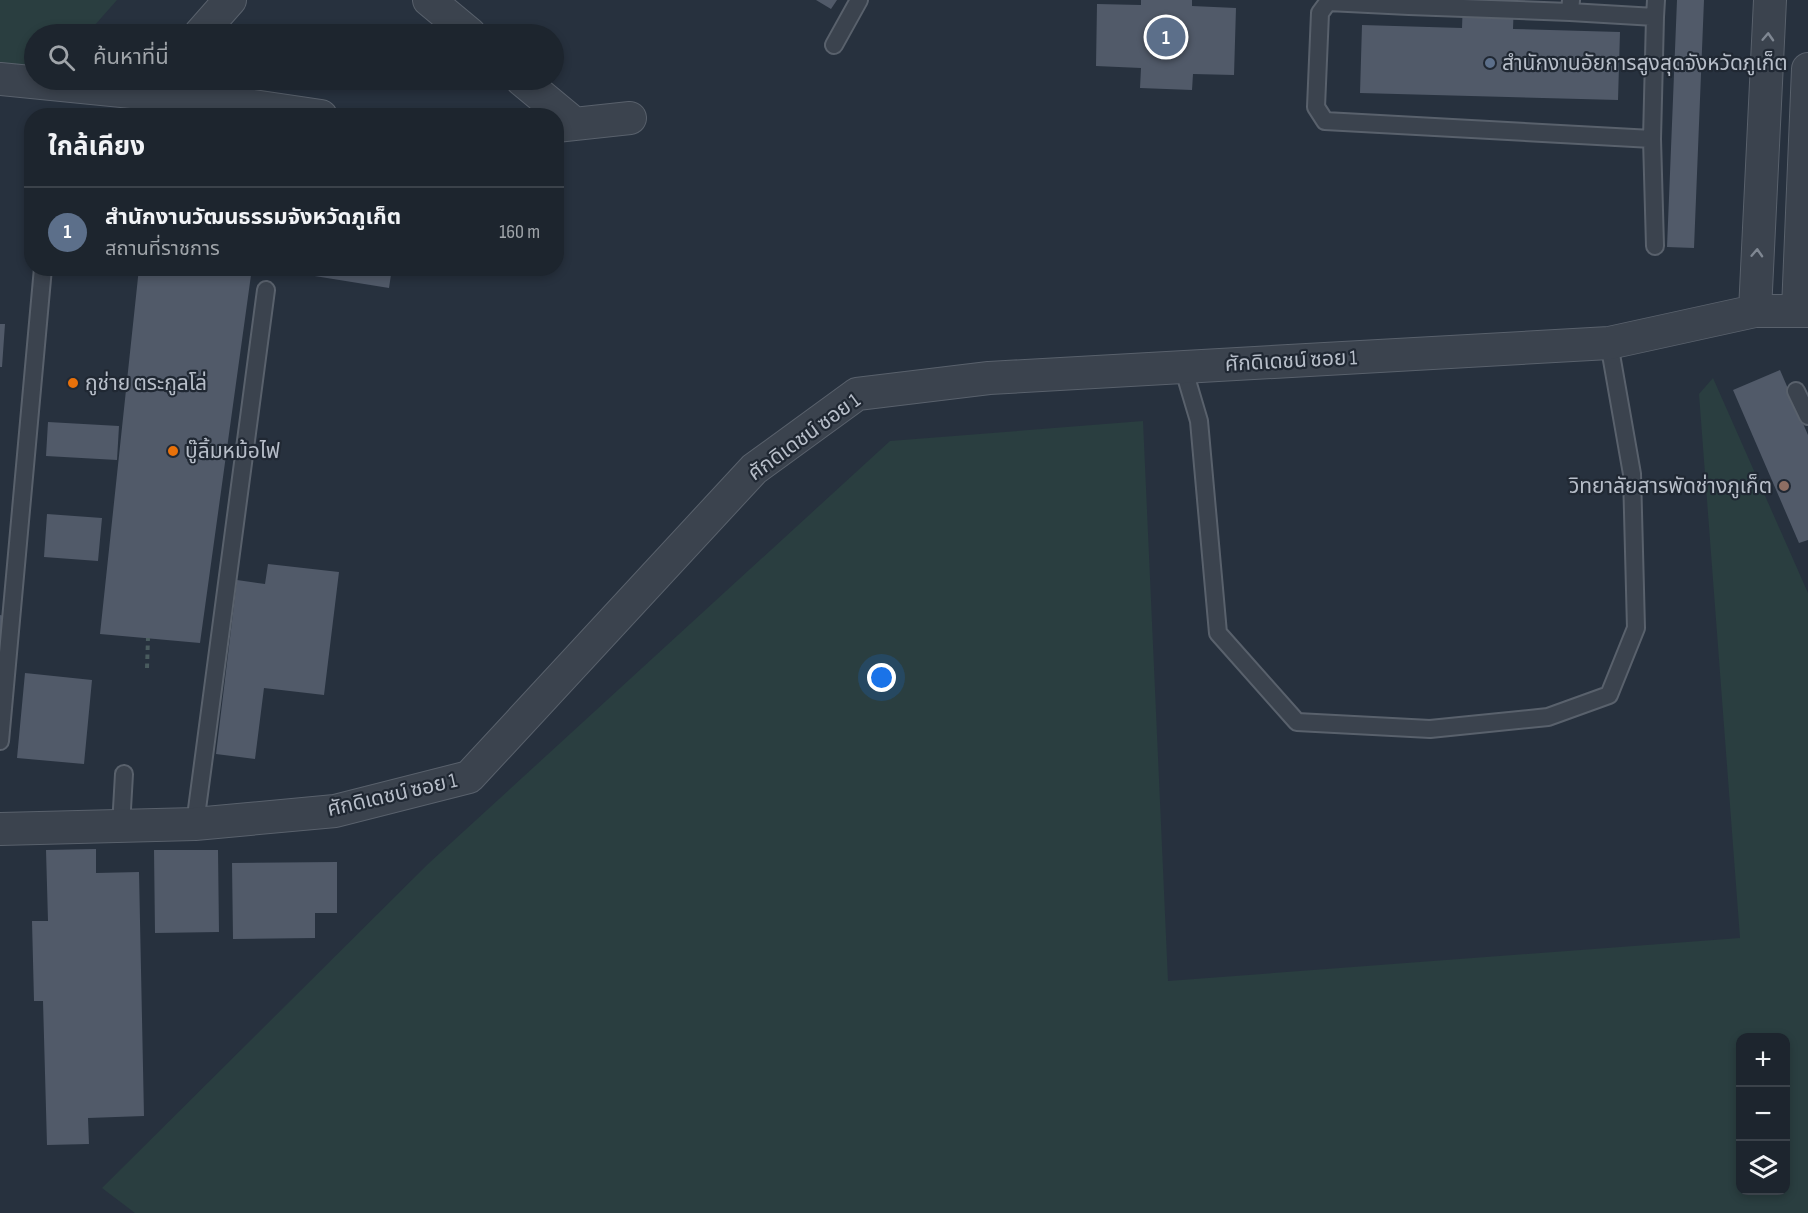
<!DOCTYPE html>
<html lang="th">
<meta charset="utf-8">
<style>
body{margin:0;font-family:"Sofia Sans Condensed","Noto Sans Thai",sans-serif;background:#252d36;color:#f1f3f6}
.controls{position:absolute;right:18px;bottom:18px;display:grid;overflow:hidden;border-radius:12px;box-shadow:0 3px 9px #0003}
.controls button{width:54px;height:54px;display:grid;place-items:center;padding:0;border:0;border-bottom:2px solid #3b424a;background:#1d252e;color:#f1f3f6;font:30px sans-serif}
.you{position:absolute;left:882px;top:678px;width:21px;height:21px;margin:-15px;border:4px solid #fff;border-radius:50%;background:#1a73e8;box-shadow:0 0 0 9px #1a73e833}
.badge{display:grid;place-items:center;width:39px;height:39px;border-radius:50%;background:#95b2f1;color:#fff;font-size:20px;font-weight:700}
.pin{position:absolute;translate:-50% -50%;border:3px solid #fff;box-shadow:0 2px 6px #0006}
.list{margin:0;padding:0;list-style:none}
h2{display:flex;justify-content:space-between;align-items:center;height:78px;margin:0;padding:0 24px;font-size:26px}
h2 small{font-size:20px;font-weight:400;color:#a0a5aa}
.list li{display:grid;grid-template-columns:39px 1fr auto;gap:18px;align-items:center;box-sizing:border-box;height:90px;padding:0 24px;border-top:2px solid #3b424a}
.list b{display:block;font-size:22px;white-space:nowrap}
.list p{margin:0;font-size:20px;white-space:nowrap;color:#a0a5aa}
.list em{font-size:20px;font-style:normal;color:#a0a5aa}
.icon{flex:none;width:33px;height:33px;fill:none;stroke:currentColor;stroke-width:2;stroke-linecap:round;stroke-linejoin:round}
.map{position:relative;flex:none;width:1808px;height:1213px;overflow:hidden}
.search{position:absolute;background:#1d252e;box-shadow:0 3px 9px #0003;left:24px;top:24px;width:540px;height:66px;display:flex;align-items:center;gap:15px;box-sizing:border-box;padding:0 21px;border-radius:33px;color:#a0a5aa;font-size:22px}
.panel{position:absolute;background:#1d252e;box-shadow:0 3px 9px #0003;left:24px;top:108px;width:540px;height:168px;border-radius:24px}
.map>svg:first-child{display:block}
</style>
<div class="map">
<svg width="1808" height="1213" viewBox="0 0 1808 1213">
<rect width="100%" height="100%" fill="#27313e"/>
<!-- green -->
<path fill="#2a3e40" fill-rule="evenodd" d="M 0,0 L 117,0 L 87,34 L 34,34 L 34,68 L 0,67 Z
M 1713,378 L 1808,593 L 1808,1213 L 135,1213 L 102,1188 L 428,864 L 890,441 L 1143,421 L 1168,981 L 1740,938 L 1699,394 ZM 1740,1038 L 1786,1038 L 1786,1190 L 1740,1190 Z"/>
<!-- building -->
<path fill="#515a69" d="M 816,0 L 837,0 L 831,9 Z
M 1141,0 L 1192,0 L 1192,6 L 1236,8 L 1234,75 L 1193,74 L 1192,90 L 1140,88 L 1141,68 L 1096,66 L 1097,4 L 1141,5 Z
M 1463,0 L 1514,0 L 1513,29 L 1620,32 L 1618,100 L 1360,93 L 1362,25 L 1462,28 Z
M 1677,0 L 1704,0 L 1694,248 L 1667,247 Z
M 139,268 L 252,268 L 200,643 L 100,634 Z
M 265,268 L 392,268 L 389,288 Z
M 0,324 L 5,324 L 2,367 L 0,367 Z
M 1780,370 L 1808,435 L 1808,540 L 1799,543 L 1733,390 Z
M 48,422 L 119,426 L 117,460 L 46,456 Z
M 47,514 L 102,518 L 98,561 L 44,557 Z
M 268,564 L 339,572 L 324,695 L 264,688 L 255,759 L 216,754 L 237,580 L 265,584 Z
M 0,615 L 4,616 L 0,659 Z
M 25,673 L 92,680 L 84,764 L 17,758 Z
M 96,849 L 96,873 L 139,872 L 144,1116 L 88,1118 L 89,1144 L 47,1145 L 43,1001 L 34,1001 L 32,921 L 48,921 L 46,850 Z
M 154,850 L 218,850 L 219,932 L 155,933 Z
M 337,862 L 337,913 L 315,913 L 315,938 L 233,939 L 232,863 Z"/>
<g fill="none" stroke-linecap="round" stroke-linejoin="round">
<defs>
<path id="service" d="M 1409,0 L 1409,6 L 1570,12 L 1571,0
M 1409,6 L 1328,2 L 1320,13 L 1316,107 L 1325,121 L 1652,139 L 1655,246
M 1570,12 L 1655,17 L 1652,139
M 1655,17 L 1656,0
M 834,45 L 859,0
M 1183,367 L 1199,421 L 1218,633 L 1297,722 L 1430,729 L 1548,717 L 1609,695 L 1636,628 L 1632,474 L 1609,343
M 1796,391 L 1808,416
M 0,741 L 43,268
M 195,824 L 266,290
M 121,826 L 124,774"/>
<path id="minor" d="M 429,0 L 470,34
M 200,34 L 230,0
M 0,79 L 212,100 L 321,116
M 522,80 L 575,124
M 556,126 L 630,118
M 1798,309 L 1808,69
M 1755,311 L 1770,0
M 0,829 L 195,824 L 335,811 L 469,777 L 754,469 L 857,394 L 989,378 L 1609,343 L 1755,311 L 1808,311"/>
</defs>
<!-- service casing -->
<use href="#service" stroke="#59616c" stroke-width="20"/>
<!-- minor casing -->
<use href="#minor" stroke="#59616c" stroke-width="34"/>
<!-- path -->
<path stroke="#495b5e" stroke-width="4" stroke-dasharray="4.5 4.5" stroke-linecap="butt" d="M 147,668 L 148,638"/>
<!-- service -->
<use href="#service" stroke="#3b434e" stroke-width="16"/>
<!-- minor -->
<use href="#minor" stroke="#3b434e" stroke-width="32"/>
</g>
<!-- one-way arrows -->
<defs><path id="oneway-chevron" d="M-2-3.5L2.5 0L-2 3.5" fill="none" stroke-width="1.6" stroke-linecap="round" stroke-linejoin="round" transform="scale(1.5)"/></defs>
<g stroke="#7f8792">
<use href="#oneway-chevron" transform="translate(1768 37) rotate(-87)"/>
<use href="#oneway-chevron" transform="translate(1757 253) rotate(-87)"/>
</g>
<!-- markers -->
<circle fill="#5c6f8a" stroke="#202833" stroke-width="2" cx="1490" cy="63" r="6"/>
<g fill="#e8710a" stroke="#202833" stroke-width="2">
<circle cx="73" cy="383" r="6"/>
<circle cx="173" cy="451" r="6"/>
</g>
<circle fill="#8d6e63" stroke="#202833" stroke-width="2" cx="1784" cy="486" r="6"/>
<g text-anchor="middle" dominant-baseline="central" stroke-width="4.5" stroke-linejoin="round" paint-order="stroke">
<!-- poi labels -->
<g font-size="21" fill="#b7bec9" stroke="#202833" text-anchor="start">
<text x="1502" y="63">สำนักงานอัยการสูงสุดจังหวัดภูเก็ต</text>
<text x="85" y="383">กูช่าย ตระกูลโล่</text>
<text x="185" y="451">บู๊ลิ้มหม้อไฟ</text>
<text x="1772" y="486" text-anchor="end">วิทยาลัยสารพัดช่างภูเก็ต</text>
</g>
<!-- street labels -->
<g font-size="21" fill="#b7bec9" stroke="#202833">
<text transform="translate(1291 361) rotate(-3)">ศักดิเดชน์ ซอย 1</text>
<text transform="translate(804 437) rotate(-36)">ศักดิเดชน์ ซอย 1</text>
<text transform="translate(392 795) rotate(-13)">ศักดิเดชน์ ซอย 1</text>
</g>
</g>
</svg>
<div class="controls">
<button>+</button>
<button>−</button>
<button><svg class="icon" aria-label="layers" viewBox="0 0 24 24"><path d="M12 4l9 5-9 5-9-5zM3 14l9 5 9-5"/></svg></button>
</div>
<div class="you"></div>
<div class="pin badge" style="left:1166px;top:37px;background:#5c6f8a">1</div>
<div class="search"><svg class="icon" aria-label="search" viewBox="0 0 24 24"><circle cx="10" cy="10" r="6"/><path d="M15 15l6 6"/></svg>ค้นหาที่นี่</div>
<section class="panel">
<h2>ใกล้เคียง<small></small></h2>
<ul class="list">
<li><span class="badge" style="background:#5c6f8a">1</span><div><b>สำนักงานวัฒนธรรมจังหวัดภูเก็ต</b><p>สถานที่ราชการ</p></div><em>160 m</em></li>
</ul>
</section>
</div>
